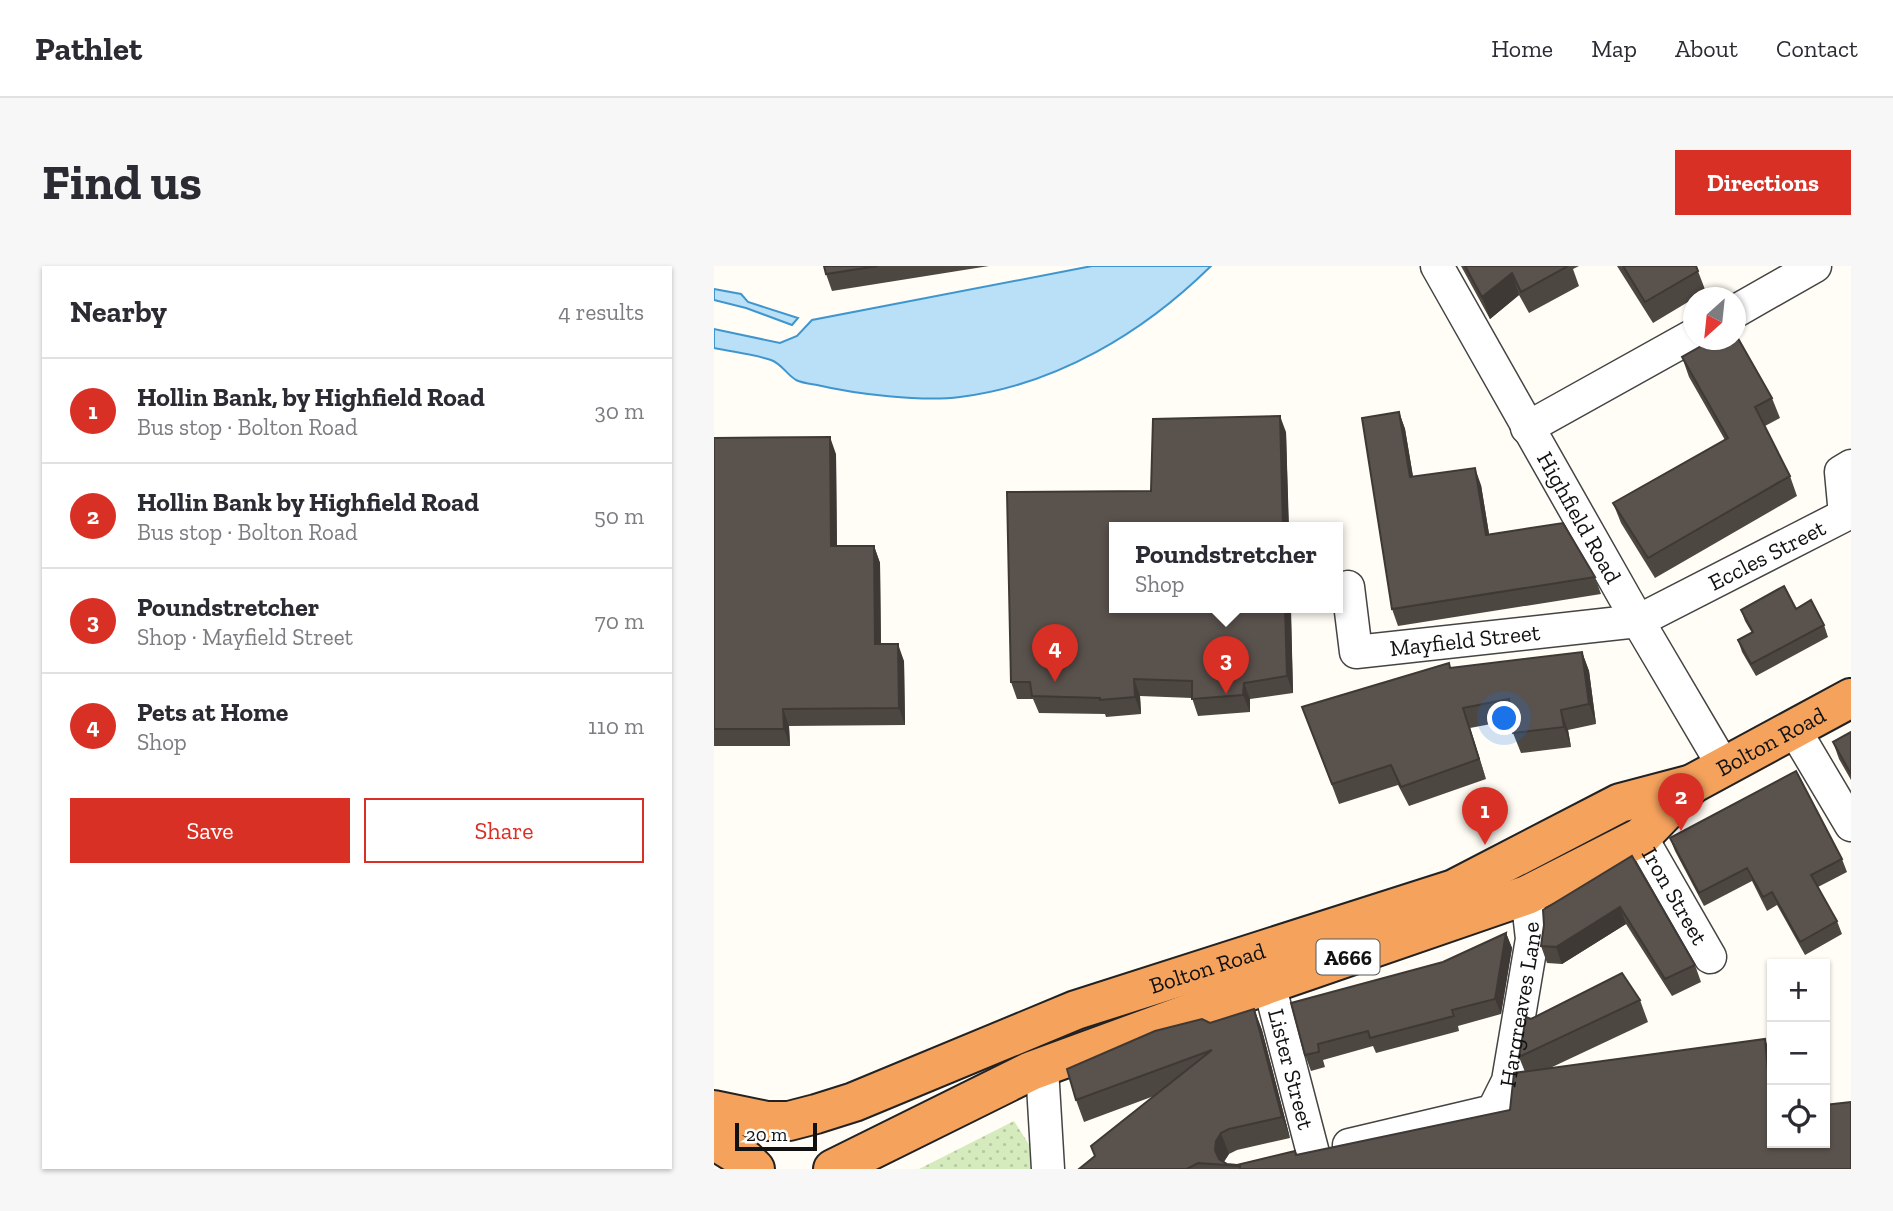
<!DOCTYPE html>
<meta charset="utf-8">
<style>
body{margin:0;font-family:"Zilla Slab",serif;background:#f7f7f7;color:#2b2b33}
.controls{position:absolute;right:21px;bottom:21px;display:grid;overflow:hidden;border-radius:0px;box-shadow:0 2px 5px #0004}
.controls button{width:63px;height:63px;display:grid;place-items:center;padding:0;border:0;border-bottom:2px solid #e1e1e2;background:#fff;color:#2b2b33;font:35px sans-serif}
.compass{position:absolute;left:969px;top:21px;width:63px;height:63px;border-radius:50%;background:#fff;box-shadow:0 2px 5px #0004;rotate:207deg}
.scale{position:absolute;left:21px;bottom:18px;width:82px;box-sizing:border-box;padding-left:7px;border:4px solid #111;border-top:0;font-size:19px;line-height:24px;white-space:nowrap;color:#111;-webkit-text-stroke:5px #fff;paint-order:stroke}
.you{position:absolute;left:791px;top:453px;width:24px;height:24px;margin:-18px;border:5px solid #fff;border-radius:50%;background:#1a73e8;box-shadow:0 0 0 10px #1a73e833}
.badge{display:grid;place-items:center;width:46px;height:46px;border-radius:50%;background:#d93025;color:#fff;font-size:23px;font-weight:700}
.pin{position:absolute;translate:-50% -58px;filter:drop-shadow(0 2px 4px #0008)}
.pin::after{content:'';position:absolute;top:37px;width:24px;height:21px;background:inherit;clip-path:polygon(0 0,100% 0,50% 100%)}
.popup{position:absolute;left:395px;top:256px;width:234px;height:91px;box-sizing:border-box;display:grid;place-content:center;border-radius:0px;background:#fff;filter:drop-shadow(0 2px 5px #0005);font-size:23px;white-space:nowrap;color:#7c7c81}
.popup b{font-size:26px;color:#2b2b33}
.popup::after{content:'';position:absolute;left:50%;top:100%;margin-left:-14px;border:14px solid transparent;border-top-color:#fff}
.list{margin:0;padding:0;list-style:none}
h2{display:flex;justify-content:space-between;align-items:center;height:91px;margin:0;padding:0 28px;font-size:30px}
h2 small{font-size:23px;font-weight:400;color:#7c7c81}
.list li{display:grid;grid-template-columns:46px 1fr auto;gap:21px;align-items:center;box-sizing:border-box;height:105px;padding:0 28px;border-top:2px solid #e1e1e2}
.list b{display:block;font-size:26px;white-space:nowrap}
.list p{margin:0;font-size:23px;white-space:nowrap;color:#7c7c81}
.list em{font-size:23px;font-style:normal;color:#7c7c81}
.actions{display:flex;gap:14px;padding:21px 28px}
.actions a{flex:1;padding:16px 0;border:2px solid #d93025;border-radius:0px;text-align:center;font-size:24px;color:#d93025}
.actions .main{background:#d93025;color:#fff}
.icon{flex:none;width:38px;height:38px;fill:none;stroke:currentColor;stroke-width:2;stroke-linecap:round;stroke-linejoin:round}
.map{position:relative;flex:none;width:1137px;height:903px;overflow:hidden;border-radius:0px}
header{display:flex;align-items:center;gap:42px;box-sizing:border-box;height:98px;padding:0 35px;background:#fff;border-bottom:2px solid #e1e1e2}
header strong{font-size:33px}
nav{display:flex;gap:38px;margin-inline-start:auto;font-size:24px}
.intro{display:flex;align-items:center;justify-content:space-between;box-sizing:border-box;height:168px;padding:0 42px}
h1{margin:0;font-size:49px}
.button{padding:18px 32px;border-radius:0px;background:#d93025;color:#fff;font-size:24px;font-weight:700}
main{display:flex;gap:42px;padding:0 42px}
aside{flex:1;background:#fff;border-radius:0px;box-shadow:0 2px 5px #0004}
.map>svg:first-child{display:block}
</style>
<header>
<strong>Pathlet</strong>
<nav><a>Home</a><a>Map</a><a>About</a><a>Contact</a></nav>
</header>
<div class="intro"><h1>Find us</h1><a class="button">Directions</a></div>
<main>
<aside>
<h2>Nearby<small>4 results</small></h2>
<ul class="list">
<li><span class="badge">1</span><div><b>Hollin Bank, by Highfield Road</b><p>Bus stop · Bolton Road</p></div><em>30 m</em></li>
<li><span class="badge">2</span><div><b>Hollin Bank by Highfield Road</b><p>Bus stop · Bolton Road</p></div><em>50 m</em></li>
<li><span class="badge">3</span><div><b>Poundstretcher</b><p>Shop · Mayfield Street</p></div><em>70 m</em></li>
<li><span class="badge">4</span><div><b>Pets at Home</b><p>Shop</p></div><em>110 m</em></li>
</ul>
<div class="actions"><a class="main">Save</a><a>Share</a></div>
</aside>
<div class="map">
<svg width="1137" height="903" viewBox="0 0 1137 903">
<defs>
<pattern id="grass-dots" width="8" height="8" patternUnits="userSpaceOnUse" patternTransform="scale(1.75)"><rect width="8" height="8" fill="#d5ebbd"/><path d="M2 2h.1M6 6h.1" fill="none" stroke="#b6c8a1" stroke-width="1.8" stroke-linecap="round"/></pattern>
</defs>
<rect width="100%" height="100%" fill="#fffdf5"/>
<!-- grass -->
<path fill="url(#grass-dots)" d="M 300,855 L 316,880 L 319,903 L 205,903 Z"/>
<!-- water -->
<path fill="#b9e0f7" stroke="#3f96cf" stroke-width="2" d="M 378,0 L 497,0 C 429,67 342,119 246,131 C 208,136 141,128 103,119 C 97,118 88,117 82,114 C 73,109 68,98 57,94 C 39,88 19,86 0,82 L 0,63 L 66,77 L 83,70 L 98,54 Z
M 0,23 L 27,28 L 34,36 L 84,52 L 78,59 L 32,42 L 0,34 Z"/>
<g fill="none" stroke-linecap="round" stroke-linejoin="round">
<defs>
<g id="street">
<path id="s1" d="M 723,0 L 924,355 L 1010,501"/>
<path d="M 1022,45 L 1101,0"/>
<path d="M 813,162 L 980,69"/>
<path id="s2" d="M 634,321 L 642,386 L 924,355 L 1131,249 L 1127,206 L 1137,200"/>
<path d="M 1080,463 L 1137,559"/>
<path id="s3" d="M 927,571 L 996,691"/>
<path id="s4" d="M 555,718 L 599,887"/>
<path d="M 328,802 L 334,903"/>
<path id="s5" d="M 635,879 L 779,845 L 794,815 L 818,673 L 813,629"/>
</g>
<g id="highway">
<path id="s6" d="M 0,844 L 53,855 L 75,855 L 102,848 L 140,836 L 362,744 L 740,623 L 906,537 L 978,518 L 1137,432"/>
<path d="M 0,874 L 32,894 L 41,903"/>
<path d="M 119,903 L 317,805 L 555,718 L 813,629 L 927,571 L 978,518"/>
</g>
</defs>
<!-- street casing -->
<use href="#street" stroke="#444" stroke-width="35"/>
<!-- highway casing -->
<use href="#highway" stroke="#222" stroke-width="42"/>
<!-- street -->
<use href="#street" stroke="#fff" stroke-width="32"/>
<!-- highway -->
<use href="#highway" stroke="#f5a25d" stroke-width="38"/>
</g>
<!-- wall -->
<path fill="#4d4742" d="M 110,0 L 275,0 L 118,25 L 112,8 Z
M 747,0 L 865,0 L 859,3 L 865,20 L 815,47 L 805,29 L 776,53 Z
M 903,0 L 982,0 L 992,26 L 982,32 L 979,32 L 979,33 L 939,57 Z
M 968,91 L 1058,132 L 1066,152 L 1051,160 L 1076,210 L 1083,230 L 941,312 L 907,257 L 899,237 L 1011,174 L 975,111 Z
M 685,146 L 691,163 L 699,211 L 767,219 L 775,268 L 881,311 L 887,328 L 684,360 L 678,343 Z
M 572,166 L 579,427 L 536,433 L 536,446 L 484,450 L 478,432 L 426,430 L 427,448 L 392,451 L 391,448 L 325,447 L 319,433 L 303,433 L 297,416 L 437,225 Z
M 0,172 L 122,188 L 123,280 L 160,280 L 166,297 L 167,378 L 190,395 L 191,459 L 75,460 L 76,480 L 0,480 Z
M 1082,343 L 1110,359 L 1114,371 L 1042,410 L 1028,386 L 1024,374 L 1038,367 L 1031,355 L 1027,344 Z
M 868,386 L 875,405 L 882,458 L 854,464 L 857,481 L 807,487 L 799,467 L 798,454 L 756,462 L 772,513 L 695,540 L 684,519 L 625,538 L 596,461 L 737,402 Z
M 1137,466 L 1137,514 L 1125,493 L 1119,476 Z
M 956,572 L 1128,593 L 1133,606 L 1104,621 L 1123,655 L 1128,668 L 1091,689 L 1063,639 L 1053,645 L 1038,615 L 990,640 L 961,585 Z
M 918,590 L 981,699 L 987,716 L 958,730 L 912,658 L 848,698 L 833,697 L 827,680 Z
M 792,667 L 798,682 L 787,748 L 744,760 L 745,765 L 662,787 L 659,780 L 609,794 L 611,801 L 597,805 L 591,789 L 577,737 L 729,696 Z
M 926,734 L 934,756 L 834,803 L 1137,903 L 365,903 L 381,891 L 377,880 L 440,830 L 370,856 L 362,834 L 496,757 L 540,743 L 548,764 L 576,872 L 523,884 L 515,888 L 510,896 L 513,898 L 523,899 L 583,889 L 796,844 L 811,806 L 805,791 L 817,753 Z"/>
<!-- shaded-wall -->
<path fill="#3f3936" d="M 798,7 L 805,29 L 776,53 L 768,31 Z
M 685,146 L 691,163 L 702,228 L 696,211 Z
M 566,150 L 572,166 L 575,262 L 569,262 Z
M 116,171 L 122,188 L 123,297 L 117,280 Z
M 761,202 L 767,219 L 778,286 L 772,269 Z
M 160,280 L 166,297 L 167,395 L 161,378 Z
M 571,342 L 577,342 L 579,427 L 573,410 Z
M 184,378 L 190,395 L 191,459 L 185,442 Z
M 868,386 L 875,405 L 882,458 L 875,438 Z
M 420,413 L 426,430 L 427,448 L 421,431 Z
M 530,417 L 536,433 L 536,446 L 529,429 Z
M 749,442 L 756,462 L 772,513 L 765,493 Z
M 69,443 L 75,460 L 76,480 L 70,463 Z
M 847,444 L 854,464 L 857,481 L 850,461 Z
M 906,641 L 912,658 L 848,698 L 842,681 Z
M 792,667 L 798,682 L 787,748 L 781,733 Z
M 540,743 L 548,764 L 576,872 L 568,851 Z
M 1051,773 L 1058,792 L 1058,847 Z
M 507,867 L 515,888 L 507,899 L 501,884 L 502,875 Z"/>
<!-- building -->
<path fill="#5a524d" stroke="#3f3936" stroke-width="2" d="M 110,0 L 164,0 L 112,8 Z
M 751,0 L 854,0 L 807,26 L 798,7 L 768,31 Z
M 909,0 L 982,0 L 984,5 L 931,36 Z
M 1021,67 L 1058,132 L 1041,141 L 1076,210 L 934,292 L 899,237 L 1014,172 L 968,91 L 998,74 L 1021,74 Z
M 685,146 L 696,211 L 761,202 L 772,269 L 849,257 L 881,311 L 678,343 L 648,152 Z
M 566,150 L 569,262 L 400,262 L 400,342 L 571,342 L 573,410 L 530,417 L 529,429 L 478,433 L 478,415 L 420,413 L 421,431 L 386,434 L 386,432 L 318,430 L 316,416 L 297,416 L 293,226 L 437,225 L 439,153 Z
M 116,171 L 117,280 L 160,280 L 161,378 L 184,378 L 185,442 L 69,443 L 70,463 L 0,463 L 0,172 Z
M 1070,320 L 1082,343 L 1097,334 L 1110,359 L 1037,398 L 1024,374 L 1039,366 L 1027,344 Z
M 868,386 L 875,438 L 847,444 L 850,461 L 799,467 L 795,433 L 749,442 L 765,493 L 687,521 L 677,499 L 618,518 L 588,441 L 735,397 L 736,402 Z
M 1137,466 L 1137,508 L 1119,476 Z
M 1082,505 L 1128,593 L 1097,609 L 1123,655 L 1086,676 L 1058,626 L 1049,631 L 1033,602 L 985,627 L 956,572 Z
M 918,590 L 981,699 L 951,713 L 906,641 L 842,681 L 827,680 L 830,659 L 829,644 Z
M 792,667 L 781,733 L 738,744 L 740,750 L 656,772 L 654,765 L 604,778 L 605,786 L 591,789 L 577,737 L 729,696 Z
M 908,707 L 926,734 L 805,791 L 812,751 L 817,753 Z
M 540,743 L 568,851 L 515,863 L 507,867 L 502,875 L 501,884 L 505,893 L 513,898 L 523,899 L 581,885 L 582,889 L 796,844 L 800,807 L 1051,773 L 1058,846 L 1058,877 L 1111,877 L 1111,839 L 1137,836 L 1137,903 L 526,903 L 526,900 L 484,897 L 473,903 L 365,903 L 381,890 L 377,880 L 498,784 L 362,834 L 353,803 L 441,765 L 488,753 L 496,757 Z"/>
<g text-anchor="middle" dominant-baseline="central" stroke-width="7" stroke-linejoin="round" paint-order="stroke">
<!-- shield labels -->
<rect fill="#fff" stroke="#585858" stroke-width="2" x="602.5" y="673.5" width="63" height="35" rx="5"/>
<g font-size="21" font-weight="bold" fill="#111">
<text x="634" y="691">A666</text>
</g>
<!-- street labels -->
<g font-size="23" fill="#111" stroke="#fff">
<text stroke="none"><textPath href="#s1" startOffset="289">Highfield Road</textPath></text>
<text stroke="none"><textPath href="#s2" startOffset="494">Eccles Street</textPath></text>
<text stroke="none"><textPath href="#s2" startOffset="175">Mayfield Street</textPath></text>
<text stroke="none"><textPath href="#s6" startOffset="1132">Bolton Road</textPath></text>
<text stroke="none"><textPath href="#s3" startOffset="68">Iron Street</textPath></text>
<text stroke="none"><textPath href="#s6" startOffset="522">Bolton Road</textPath></text>
<text stroke="none"><textPath href="#s5" startOffset="259">Hargreaves Lane</textPath></text>
<text stroke="none"><textPath href="#s4" startOffset="88">Lister Street</textPath></text>
</g>
</g>
</svg>
<div class="controls">
<button>+</button>
<button>−</button>
<button><svg class="icon" aria-label="locate" viewBox="0 0 24 24"><circle cx="12" cy="12" r="6"/><path d="M12 2v4M12 18v4M2 12h4M18 12h4"/></svg></button>
</div>
<svg class="compass" viewBox="-18 -18 36 36"><path d="M0-13l5 13h-10z" fill="#e53935"/><path d="M0 13l5-13h-10z" fill="#7c7c81"/></svg>
<div class="scale">20 m</div>
<div class="you"></div>
<div class="pin badge" style="left:771px;top:579px">1</div>
<div class="pin badge" style="left:967px;top:565px">2</div>
<div class="pin badge" style="left:512px;top:428px">3</div>
<div class="popup"><b>Poundstretcher</b>Shop</div>
<div class="pin badge" style="left:341px;top:416px">4</div>
</div>
</main>
